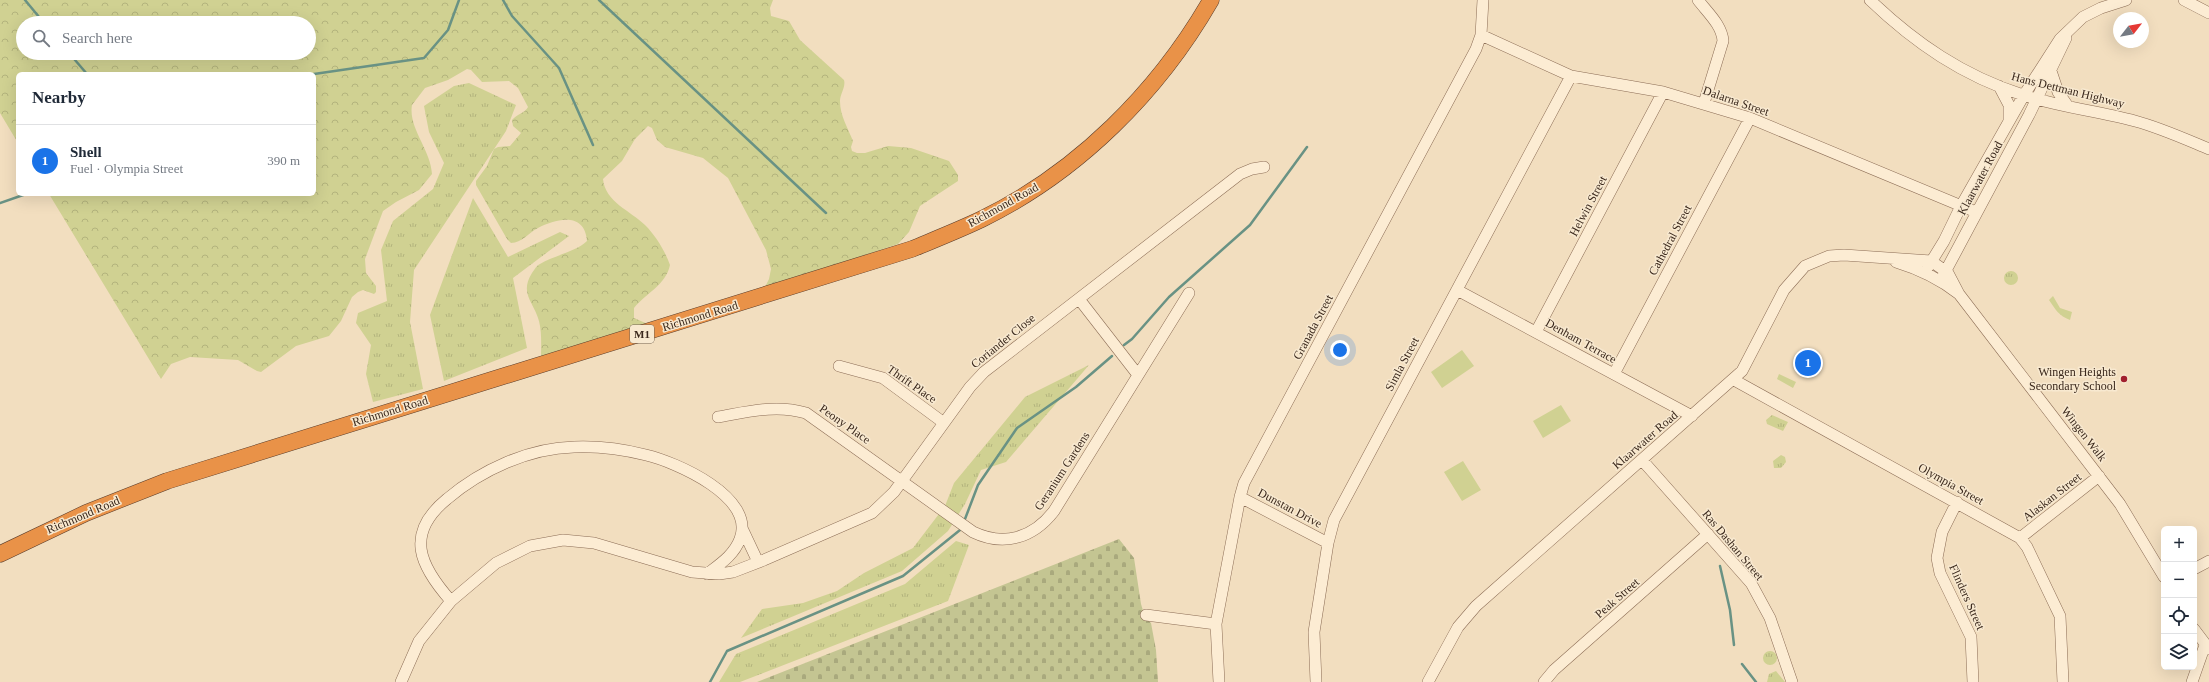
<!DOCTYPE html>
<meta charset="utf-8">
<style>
body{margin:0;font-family:Georgia,serif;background:#f2f2f3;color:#1f2937}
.controls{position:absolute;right:12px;bottom:12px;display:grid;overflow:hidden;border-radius:6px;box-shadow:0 4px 16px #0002}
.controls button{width:36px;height:36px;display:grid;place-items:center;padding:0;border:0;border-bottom:1px solid #e0e1e3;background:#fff;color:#1f2937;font:20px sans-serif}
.compass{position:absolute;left:2113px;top:12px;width:36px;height:36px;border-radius:50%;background:#fff;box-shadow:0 4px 16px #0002;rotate:59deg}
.you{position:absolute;left:1340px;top:350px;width:14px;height:14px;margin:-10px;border:3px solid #fff;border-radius:50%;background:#1a73e8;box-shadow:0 0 0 6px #1a73e833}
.badge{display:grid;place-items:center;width:26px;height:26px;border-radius:50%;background:#1a73e8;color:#fff;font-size:13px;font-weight:700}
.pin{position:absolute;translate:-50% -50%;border:2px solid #fff;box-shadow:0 1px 4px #0006}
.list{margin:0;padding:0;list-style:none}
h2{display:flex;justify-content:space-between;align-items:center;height:52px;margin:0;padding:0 16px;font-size:17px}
h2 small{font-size:13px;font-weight:400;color:#747a83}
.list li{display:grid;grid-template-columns:26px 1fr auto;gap:12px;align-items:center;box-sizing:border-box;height:72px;padding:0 16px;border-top:1px solid #e0e1e3}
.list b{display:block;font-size:15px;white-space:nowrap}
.list p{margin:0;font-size:13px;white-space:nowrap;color:#747a83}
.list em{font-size:13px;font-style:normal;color:#747a83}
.icon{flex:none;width:22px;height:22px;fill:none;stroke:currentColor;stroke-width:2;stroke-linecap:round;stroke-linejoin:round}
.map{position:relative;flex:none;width:2209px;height:682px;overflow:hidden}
.search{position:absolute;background:#fff;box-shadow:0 4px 16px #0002;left:16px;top:16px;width:300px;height:44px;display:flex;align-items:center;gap:10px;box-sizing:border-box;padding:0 14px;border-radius:22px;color:#747a83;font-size:15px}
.panel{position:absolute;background:#fff;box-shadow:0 4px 16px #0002;left:16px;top:72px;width:300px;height:124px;border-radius:6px}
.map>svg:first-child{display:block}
</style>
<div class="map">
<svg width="2209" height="682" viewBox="0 0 2209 682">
<defs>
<pattern id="grass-tufts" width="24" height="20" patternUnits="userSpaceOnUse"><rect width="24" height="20" fill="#d0d192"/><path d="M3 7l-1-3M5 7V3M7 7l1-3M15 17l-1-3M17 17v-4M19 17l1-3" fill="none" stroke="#b3b37d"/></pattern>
<pattern id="forest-crowns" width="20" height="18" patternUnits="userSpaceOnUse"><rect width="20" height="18" fill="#d0d192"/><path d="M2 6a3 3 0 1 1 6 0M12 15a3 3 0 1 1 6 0" fill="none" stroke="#b3b37d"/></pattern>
<pattern id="cemetery-stones" width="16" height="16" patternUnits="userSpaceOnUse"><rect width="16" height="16" fill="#c4c592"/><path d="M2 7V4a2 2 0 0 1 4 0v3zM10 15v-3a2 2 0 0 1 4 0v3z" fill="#a9a97d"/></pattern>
</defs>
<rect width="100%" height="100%" fill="#f2debf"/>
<!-- grass -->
<path fill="url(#grass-tufts)" d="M 469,83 L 516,105 L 506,131 L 414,270 L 410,322 L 423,389 L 373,402 L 366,374 L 371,345 L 356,323 L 358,313 L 387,301 L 381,250 L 393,221 L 433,189 L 444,163 L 429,132 L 424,106 L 454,86 Z
M 473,198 L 508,257 L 560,232 L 569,236 L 513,278 L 527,348 L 444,381 L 430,315 Z
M2004 278a7 7 0 1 1 14 0a7 7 0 1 1-14 0Z
M 2053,296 L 2060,308 L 2072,312 L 2070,320 C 2059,316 2055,309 2049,300 Z
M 1089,365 L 1006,462 L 981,470 L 965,504 L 948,531 L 902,571 L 741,638 L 762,609 L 803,603 L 837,591 L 864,573 L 913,548 L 945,506 L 954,483 L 1025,397 Z
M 1779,374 L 1796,382 L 1793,388 L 1777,379 Z
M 1772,415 L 1788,422 L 1783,431 L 1767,424 L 1766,420 Z
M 1781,455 L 1785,457 L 1786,462 L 1781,468 L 1774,468 L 1773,461 Z
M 956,541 L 969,545 L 948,601 L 740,682 L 719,682 L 736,654 L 905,584 Z
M1763 658a7 7 0 1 1 14 0a7 7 0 1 1-14 0Z
M 1776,671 L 1785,682 L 1767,682 L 1769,674 Z"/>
<!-- forest -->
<path fill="url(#forest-crowns)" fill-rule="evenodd" d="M 0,0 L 773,0 L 770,8 L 771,16 L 789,21 L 800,40 L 844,80 C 846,87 840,94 840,101 C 840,116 848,128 853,141 L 851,147 L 852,151 L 857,153 L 865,153 L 888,146 L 911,148 L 949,161 L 958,175 L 958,181 L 920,206 L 909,232 L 898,244 L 764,289 L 769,279 L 771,269 L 766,250 L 728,178 L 703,158 L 665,147 L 657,140 L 652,128 L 648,126 L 635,139 L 622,161 L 603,179 C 605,202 631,211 645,225 C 656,236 665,251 670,265 C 666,285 646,293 634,308 L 634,318 L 650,325 L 541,358 C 541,346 542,333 539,321 C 534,302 519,294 532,273 C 535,269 536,266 540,264 C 553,256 577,251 587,241 C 585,212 557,218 538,228 C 528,233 522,243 511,243 L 507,239 L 476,185 L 476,181 L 487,166 L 494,149 L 498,147 L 510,146 L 521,133 L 513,126 L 512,120 C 517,114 525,113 528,107 L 518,88 L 509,81 L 482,82 L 471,70 L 467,69 L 448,80 L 425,88 L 412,105 C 408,128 431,150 432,174 L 419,190 L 396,202 L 383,211 L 365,259 L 366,273 L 376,286 L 376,292 L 374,294 L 363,290 L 358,292 L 352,297 L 341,321 L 329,336 L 296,346 L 261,372 L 257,371 L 238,360 L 190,357 L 171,364 L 161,379 L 49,194 L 314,194 L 314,74 L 18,74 L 18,143 L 0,113 ZM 23,23 L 309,23 L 309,53 L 23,53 Z"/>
<!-- cemetery -->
<path fill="url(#cemetery-stones)" d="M 1119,539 L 1134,558 L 1141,604 L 1145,617 L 1151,623 L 1156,650 L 1158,682 L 757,682 Z"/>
<!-- pitch -->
<path fill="#d0d192" d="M 1462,350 L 1474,366 L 1442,388 L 1431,372 Z
M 1561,405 L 1571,421 L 1543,438 L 1533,421 Z
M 1463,461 L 1481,490 L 1462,501 L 1444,472 Z"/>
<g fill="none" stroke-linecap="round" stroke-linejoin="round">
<!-- stream -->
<path stroke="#699284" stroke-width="2.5" d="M 25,0 L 44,23
M 503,0 L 512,16 L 559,68 L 593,145
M 599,0 L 826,213
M 69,53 L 87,74
M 314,74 L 424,58 L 448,30 L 459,0
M 0,203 L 26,194
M 1124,345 L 1132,339 L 1169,297 L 1250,225 L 1307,147
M 965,519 L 978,485 L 1017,428 L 1076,387 L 1112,356
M 1720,566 L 1730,610 L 1734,645
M 1742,664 L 1756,682
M 710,682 L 727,651 L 903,576 L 960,530"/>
<defs>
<path id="minor" d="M 1698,0 C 1707,12 1722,25 1723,41 L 1704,103
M 1870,0 C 1915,43 1963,76 2023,95 C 2059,107 2098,111 2135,121 C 2161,128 2185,139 2209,149
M 2184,0 L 2209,13
M 1481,35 L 1571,76 L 1663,92 L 1750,118 L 1976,212
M 2051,71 L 2058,92 L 2067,105
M 1999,86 L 2009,105 L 2009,121
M 1896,262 C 1919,269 1940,279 1959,294 L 2120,504 L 2164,577
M 1928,267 L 1944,241 L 1961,206 L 2024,95 L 2060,39 L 2083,17 L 2101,8 L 2126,0
M 1943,276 L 2029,115 L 2066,38
M 1457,290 L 1692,416
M 1079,299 L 1138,375
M 1536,332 L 1663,92
M 839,366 L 883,378 L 944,423
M 1614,374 L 1750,118
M 1734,380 L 2020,538 L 2027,547 L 2060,616 L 2063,682
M 718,417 C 747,412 776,404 806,413 L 973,532 C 1004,547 1033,538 1054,511 L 1189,293
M 1642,460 L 1751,583 L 1770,618 L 1792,682
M 1240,497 L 1328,543
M 1957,502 L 1942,532 L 1937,558 L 1940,573 L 1971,637 L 1973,682
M 742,528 L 758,562
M 2020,538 L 2099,476
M 2194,569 L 2209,561
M 451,601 C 420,566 404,534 447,499 C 481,470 529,448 574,447 C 598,446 622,449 646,455 C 676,462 756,497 740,539 C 734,555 720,564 707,574
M 1146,615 L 1216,624
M 2194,629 L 2209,649
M 401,682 L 419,641 L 451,601 L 496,563 L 530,546 L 563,540 L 594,543 L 692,572 L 719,574 L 733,572 L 764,560 L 872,513 L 894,492 L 970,387 L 984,372 L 1240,174 L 1252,169 L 1264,167
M 1219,682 L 1216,624 L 1240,497 L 1244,483 L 1476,49 L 1481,35 L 1483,0
M 1316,682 L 1314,632 L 1328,543 L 1334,520 L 1571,76
M 1428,682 L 1458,627 L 1476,606 L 1742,371 L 1784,290 L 1805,266 L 1829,256 L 1844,255 L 1931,261 L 1948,273 L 1959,294
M 1544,682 L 1554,670 L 1708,534
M 2192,682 L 2205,645"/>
<path id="highway" d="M 0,554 L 86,513 L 167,481 L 912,249 C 936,239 959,230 982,219 C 1078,172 1158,92 1211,0"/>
</defs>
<!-- minor casing -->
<use href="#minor" stroke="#8c6d56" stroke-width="12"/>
<!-- highway casing -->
<use href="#highway" stroke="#593c2b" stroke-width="17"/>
<!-- minor -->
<use href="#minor" stroke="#fcecd3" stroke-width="11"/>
<!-- highway -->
<use href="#highway" stroke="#e99248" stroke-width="16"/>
</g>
<!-- markers -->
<circle fill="#a1202e" stroke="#f8e9d0" stroke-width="1.5" cx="2124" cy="379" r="4"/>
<g text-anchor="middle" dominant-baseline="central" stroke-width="3" stroke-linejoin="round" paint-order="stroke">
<!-- shield labels -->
<rect fill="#f8e9d0" stroke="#736252" stroke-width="1" x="630" y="325" width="24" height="18" rx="3"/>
<g font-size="11" font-weight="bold" fill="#3a281c">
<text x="642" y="334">M1</text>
</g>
<!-- street labels -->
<g font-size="12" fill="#3a281c" stroke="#f8e9d0">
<text transform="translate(2068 90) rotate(14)">Hans Dettman Highway</text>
<text transform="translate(1736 101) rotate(19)">Dalarna Street</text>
<text transform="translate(1980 178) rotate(-62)">Klaarwater Road</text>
<text transform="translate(1003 205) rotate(-29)">Richmond Road</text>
<text transform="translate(1588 206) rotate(-62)">Helwin Street</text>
<text transform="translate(1670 240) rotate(-62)">Cathedral Street</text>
<text transform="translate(700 316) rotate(-17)">Richmond Road</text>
<text transform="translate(1313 327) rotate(-62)">Granada Street</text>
<text transform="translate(1003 341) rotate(-39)">Coriander Close</text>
<text transform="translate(1581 341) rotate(29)">Denham Terrace</text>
<text transform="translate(1402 364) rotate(-62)">Simla Street</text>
<text transform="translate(912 384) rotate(35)">Thrift Place</text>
<text transform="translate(390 411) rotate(-17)">Richmond Road</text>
<text transform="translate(845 424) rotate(35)">Peony Place</text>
<text transform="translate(2084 434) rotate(52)">Wingen Walk</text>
<text transform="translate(1645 440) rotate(-41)">Klaarwater Road</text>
<text transform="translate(1062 471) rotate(-57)">Geranium Gardens</text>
<text transform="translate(1951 484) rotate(29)">Olympia Street</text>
<text transform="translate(2052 497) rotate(-38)">Alaskan Street</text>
<text transform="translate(1290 508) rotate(28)">Dunstan Drive</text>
<text transform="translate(83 515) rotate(-23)">Richmond Road</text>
<text transform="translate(1733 545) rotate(50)">Ras Dashan Street</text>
<text transform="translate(1967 597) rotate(66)">Flinders Street</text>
<text transform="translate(1617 598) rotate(-41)">Peak Street</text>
</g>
<!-- poi labels -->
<g font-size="12" fill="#3a281c" stroke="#f8e9d0" text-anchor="end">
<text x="2116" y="372">Wingen Heights<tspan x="2116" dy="14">Secondary School</tspan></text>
</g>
</g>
</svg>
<div class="controls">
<button>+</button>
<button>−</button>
<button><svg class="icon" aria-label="locate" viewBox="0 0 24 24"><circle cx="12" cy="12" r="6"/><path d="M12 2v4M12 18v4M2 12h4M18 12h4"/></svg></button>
<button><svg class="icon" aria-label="layers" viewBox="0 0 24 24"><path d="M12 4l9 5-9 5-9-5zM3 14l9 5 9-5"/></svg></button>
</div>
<svg class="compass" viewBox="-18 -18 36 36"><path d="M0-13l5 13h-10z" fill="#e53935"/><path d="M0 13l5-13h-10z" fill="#747a83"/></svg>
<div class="you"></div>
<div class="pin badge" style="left:1808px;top:363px">1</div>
<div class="search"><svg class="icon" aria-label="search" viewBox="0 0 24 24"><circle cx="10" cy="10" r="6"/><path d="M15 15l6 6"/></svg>Search here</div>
<section class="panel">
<h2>Nearby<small></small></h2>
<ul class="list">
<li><span class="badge">1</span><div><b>Shell</b><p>Fuel · Olympia Street</p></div><em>390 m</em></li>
</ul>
</section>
</div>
